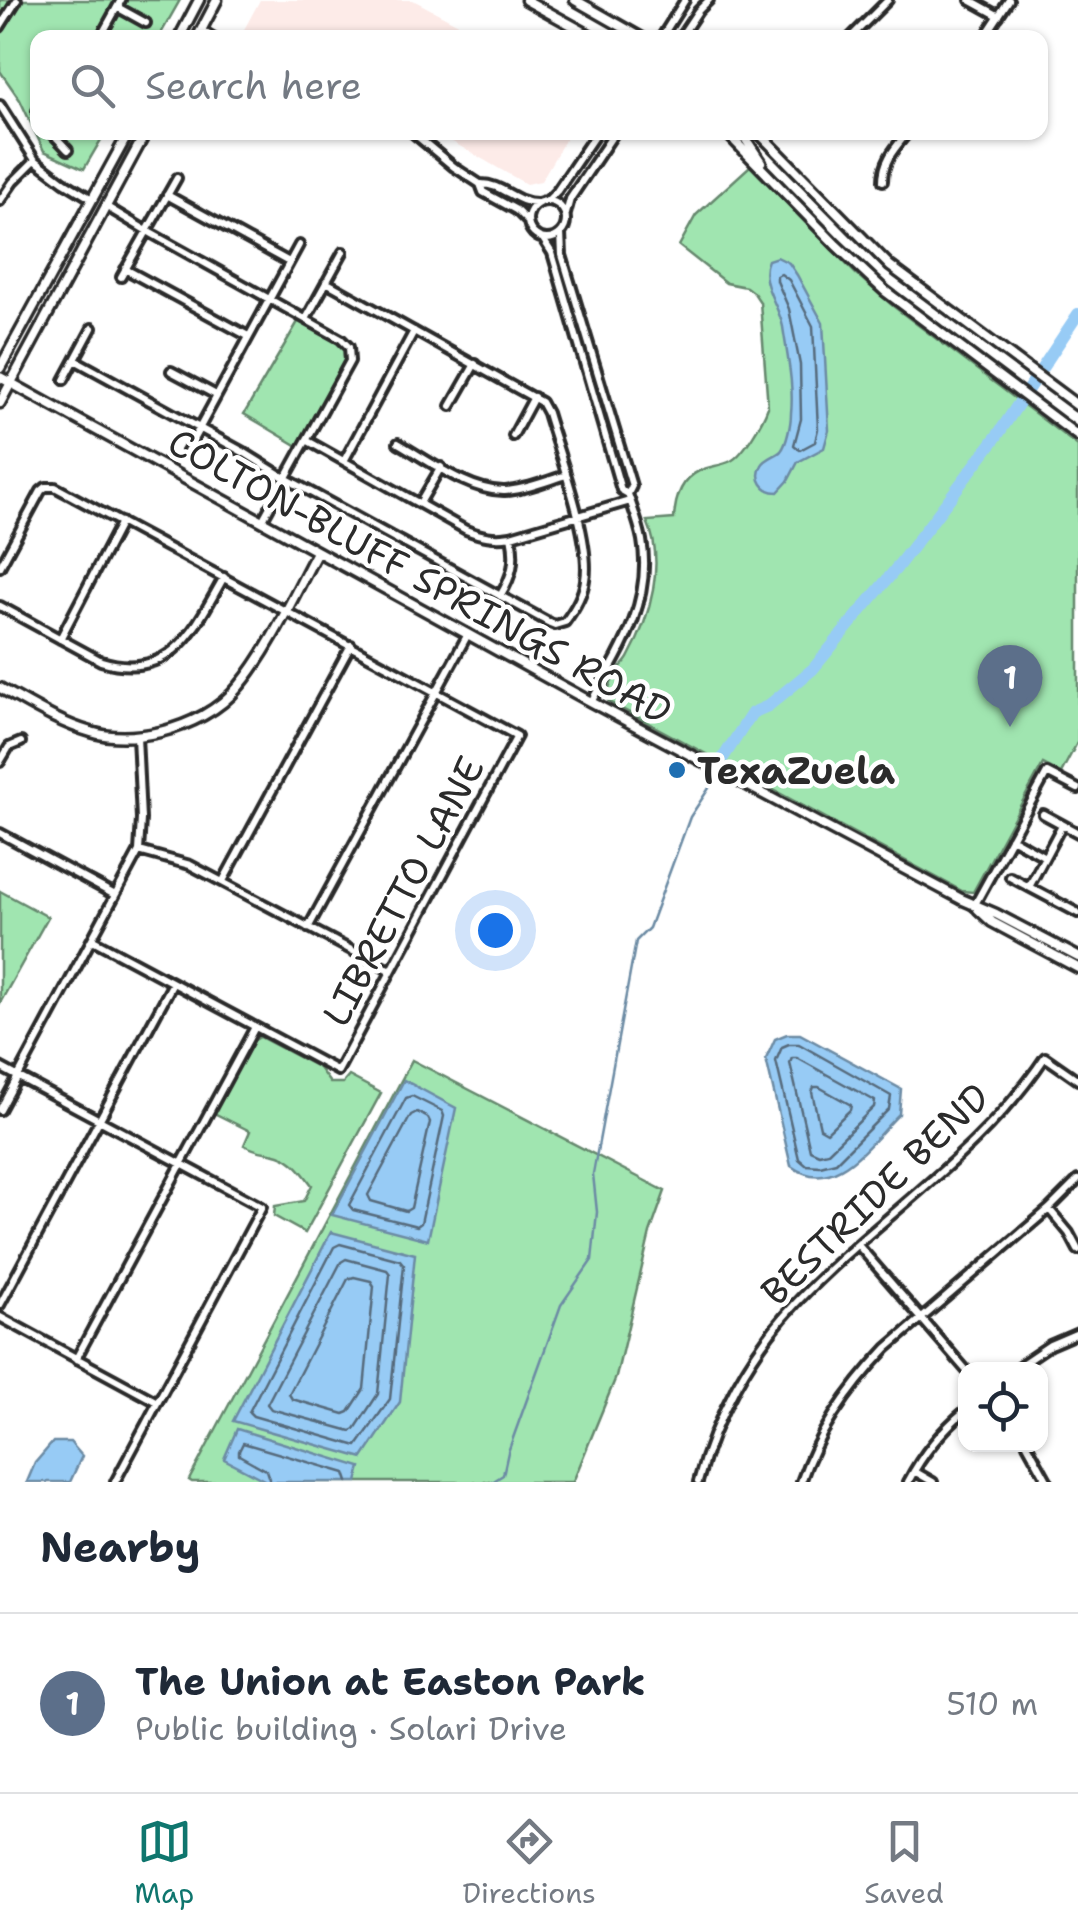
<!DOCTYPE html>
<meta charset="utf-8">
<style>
body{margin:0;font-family:"Shantell Sans",sans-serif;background:#f6f6f7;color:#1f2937}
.controls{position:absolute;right:30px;bottom:30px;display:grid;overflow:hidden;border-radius:20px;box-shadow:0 2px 8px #0004}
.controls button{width:90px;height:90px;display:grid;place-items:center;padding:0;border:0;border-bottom:2px solid #e0e1e3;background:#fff;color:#1f2937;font:50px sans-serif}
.you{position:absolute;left:495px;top:930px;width:35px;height:35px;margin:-25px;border:8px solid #fff;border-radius:50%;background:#1a73e8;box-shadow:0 0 0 15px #1a73e833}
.badge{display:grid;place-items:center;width:65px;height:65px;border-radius:50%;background:#0f766e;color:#fff;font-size:32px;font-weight:700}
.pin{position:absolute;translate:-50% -82px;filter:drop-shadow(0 2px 5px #0008)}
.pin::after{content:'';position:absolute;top:52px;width:35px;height:30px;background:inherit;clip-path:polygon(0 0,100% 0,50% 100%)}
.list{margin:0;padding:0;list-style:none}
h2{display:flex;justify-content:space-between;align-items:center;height:130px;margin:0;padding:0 40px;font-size:42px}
h2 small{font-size:32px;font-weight:400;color:#747a83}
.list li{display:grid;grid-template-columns:65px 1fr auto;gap:30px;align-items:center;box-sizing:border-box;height:180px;padding:0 40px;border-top:2px solid #e0e1e3}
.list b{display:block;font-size:38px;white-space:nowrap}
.list p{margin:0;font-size:32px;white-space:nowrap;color:#747a83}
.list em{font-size:32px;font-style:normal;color:#747a83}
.icon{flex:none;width:55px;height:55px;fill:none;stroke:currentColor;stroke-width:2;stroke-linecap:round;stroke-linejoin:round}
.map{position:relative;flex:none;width:1078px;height:1482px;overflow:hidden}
.search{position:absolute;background:#fff;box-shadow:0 2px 8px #0004;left:30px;right:30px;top:30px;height:110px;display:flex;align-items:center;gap:25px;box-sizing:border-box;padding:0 35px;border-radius:20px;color:#747a83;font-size:38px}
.sheet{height:310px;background:#fff}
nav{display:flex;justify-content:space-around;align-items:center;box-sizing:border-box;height:140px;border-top:2px solid #e0e1e3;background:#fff;font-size:28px;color:#747a83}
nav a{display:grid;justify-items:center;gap:5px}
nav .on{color:#0f766e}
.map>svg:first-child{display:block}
</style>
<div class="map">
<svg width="1078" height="1482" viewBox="0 0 1078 1482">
<rect width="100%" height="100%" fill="#fff"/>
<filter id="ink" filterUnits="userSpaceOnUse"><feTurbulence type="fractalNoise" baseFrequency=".01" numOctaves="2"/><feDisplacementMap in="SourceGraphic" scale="20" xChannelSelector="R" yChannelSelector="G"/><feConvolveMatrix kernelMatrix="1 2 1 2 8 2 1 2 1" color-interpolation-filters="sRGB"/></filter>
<g filter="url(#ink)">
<!-- built -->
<path fill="#fdebe8" d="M 260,0 L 413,0 L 483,37 L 240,37 Z
M 437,133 L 569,133 L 541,181 L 526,184 Z"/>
<!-- green -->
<path fill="#a0e5b0" stroke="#66886e" stroke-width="2.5" d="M 0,0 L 180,0 L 159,37 L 38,38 L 38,132 L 105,133 L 84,169 L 44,151 L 20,100 L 0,71 Z
M 750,166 L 855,273 L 893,306 L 1078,446 L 1078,741 L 1061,773 L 1043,764 L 973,892 L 962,891 L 609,702 L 606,696 C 609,687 613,675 620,668 C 623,664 627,661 629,656 C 650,618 666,563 647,521 L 674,519 C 675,500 680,480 699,471 C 709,466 721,466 731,461 C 744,454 763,421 768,407 L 760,302 L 754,293 L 746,287 L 726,283 L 679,246 L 696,215 Z
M 299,320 C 315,329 341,337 347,355 L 298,446 L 244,414 Z
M 0,891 L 48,917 L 0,1003 Z
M 260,1037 L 319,1068 L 330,1083 L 343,1083 L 349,1076 L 381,1093 L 305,1233 L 274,1216 L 275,1206 L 304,1201 L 312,1185 C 303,1173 294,1160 279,1155 C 265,1151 259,1153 244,1145 L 250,1131 L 214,1113 L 253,1041 Z
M 412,1060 L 665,1191 L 650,1233 L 616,1377 L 573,1482 L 192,1482 L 189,1480 Z"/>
<!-- water -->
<path fill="#97cbf5" stroke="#6c8ba4" stroke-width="2.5" d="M 777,257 L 789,263 L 797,275 L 823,323 L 829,430 L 824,448 L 798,462 L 788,481 L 778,492 C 764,492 754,479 762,465 C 766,458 776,456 781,451 C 787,444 791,423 791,413 C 794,384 787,355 783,327 C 779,305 758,282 768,260 Z
M 787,1034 L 800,1034 L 901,1089 L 899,1114 C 870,1142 835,1198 791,1166 L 766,1059 L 775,1039 Z
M 404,1080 L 456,1108 L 428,1240 L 332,1215 Z
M 331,1232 L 415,1254 L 400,1402 L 363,1458 L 233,1421 Z
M 237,1429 L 361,1467 L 357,1482 L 268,1482 L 224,1459 Z
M 53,1442 L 70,1442 L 82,1456 L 70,1482 L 27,1482 L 35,1463 Z"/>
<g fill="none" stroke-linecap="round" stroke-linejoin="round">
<!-- shore -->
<path stroke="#566b7c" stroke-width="2.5" d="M 781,274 L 789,280 L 813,326 L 818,429 L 815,442 L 800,450 L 794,445 L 801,419 L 800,365 L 789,309 L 777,281 L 777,276 Z
M 789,1044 L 799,1044 L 891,1096 L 889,1109 L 836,1162 L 820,1166 L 806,1165 L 799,1159 L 776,1061 L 782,1047 Z
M 792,1058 L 797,1058 L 875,1101 L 874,1107 L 828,1152 L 819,1154 L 810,1150 L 790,1063 Z
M 814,1087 L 819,1087 L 851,1105 L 850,1110 L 827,1132 L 820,1128 L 812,1092 Z
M 412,1096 L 442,1111 L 444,1116 L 421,1223 L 417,1226 L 353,1210 L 349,1205 L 406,1098 Z
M 417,1112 L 428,1118 L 430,1122 L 411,1208 L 406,1211 L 371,1201 L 368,1195 L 411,1115 Z
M 340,1244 L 400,1260 L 404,1265 L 390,1399 L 357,1446 L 253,1416 L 249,1412 L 334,1247 Z
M 346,1259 L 387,1270 L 390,1274 L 378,1394 L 355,1429 L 351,1431 L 271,1409 L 267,1404 L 341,1262 Z
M 354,1277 L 371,1281 L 374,1286 L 364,1389 L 349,1412 L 344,1414 L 292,1399 L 289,1394 L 348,1279 Z
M 270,1482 L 266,1470 L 239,1455 L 239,1451 L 243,1443 L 345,1473 L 348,1482"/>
<!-- stream -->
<path stroke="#6c8ba4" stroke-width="2.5" d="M 492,1482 L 503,1475 L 508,1452 L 561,1305 L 592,1260 L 597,1212 L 593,1174 L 636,941 L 649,928 L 690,817 L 713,782"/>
<!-- river -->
<path stroke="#97cbf5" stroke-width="12" d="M 723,758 L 752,713 L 768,706 L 813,669 L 895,570 L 997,436 L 1078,314"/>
<defs>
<path id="minor" d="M 970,0 L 999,16
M 117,7 L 146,23
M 0,27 L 17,0
M 201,30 L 214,38
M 100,38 L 121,0
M 661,38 L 685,0
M 680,38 L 698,11 L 709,0
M 850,38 L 888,0
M 984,38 L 1009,0
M 0,105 L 35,160 L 64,182 L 92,199
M 37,111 L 38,111
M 51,132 L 68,150
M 412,132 L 454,167 L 480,184 L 483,192 L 516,210 L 528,222
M 883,181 C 883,160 895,148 908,132
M 480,184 C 502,183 516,204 538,203
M 167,195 L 289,262
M 548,200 L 557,191 L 597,132
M528 220a19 19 0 1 1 38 0a19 19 0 1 1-38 0Z
M 0,201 L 13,182 L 35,160
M 107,207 L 147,231 L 341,339 L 349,347 L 350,361 L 262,521
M 566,214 L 570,199 L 615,132
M 561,233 L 562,255 L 632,486 L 628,494 C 633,509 639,524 642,540 C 653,601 620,652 591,702
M 543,239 L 552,253 L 621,490 L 628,494
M 125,269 L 248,336
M 121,277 L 177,178
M 306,319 L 343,252
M 75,360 L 245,453 L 285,478 L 550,623 L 555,625 L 565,622 C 574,610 583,596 585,580 C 592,541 559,454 547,413 L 541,402 L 326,282
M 171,371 L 216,395
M 64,380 L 92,328
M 451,406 L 475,364
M 513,436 L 534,397
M 308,441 L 466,530 C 481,536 494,539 511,536 L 630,501
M 398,443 C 428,460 470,492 505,491 C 525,490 546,481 566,475
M 187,451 L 299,245
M 344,461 L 414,331
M 420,503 L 441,467
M 0,567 L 41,491 L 46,487 L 55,487 L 517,736 L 338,1071 L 93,940
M 500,596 C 513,575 516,560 511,536
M 0,606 L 101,661 C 172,682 195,628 224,577
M 60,639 L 121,522
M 0,762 L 9,747 L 21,742
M 1043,814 L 1078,833
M 0,833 L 115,895
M 1011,838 L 1045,857
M 139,851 L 190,865 L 391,971
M 1010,877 L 1078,913
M 223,881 L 351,645
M 1029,887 L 1062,825
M 974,906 L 1047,773 L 1078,789
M 308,928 L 468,634
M 0,1067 L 262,1207 L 115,1482
M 0,1110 L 139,851 L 141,819 L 137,736
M 1049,1209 L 1069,1233 L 1078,1250
M 858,1245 L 966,1370
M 0,1305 L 173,983
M 0,1317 L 157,1402
M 76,1359 L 255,1027
M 1013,1370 L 1050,1345 L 1078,1333
M 1027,1444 L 1048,1482
M 914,1471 L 933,1482
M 698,1482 C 715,1417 750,1352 796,1303 C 877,1217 978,1158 1045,1057 L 1078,1080
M 801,1482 C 818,1431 850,1387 887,1348 L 1049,1209 L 1078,1180
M 908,1482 C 922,1455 943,1429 966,1410"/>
<path id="tertiary" d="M 526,0 L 595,38
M 575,0 L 642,38
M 726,132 L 836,245 L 885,291 L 1078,436
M 741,132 L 761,162
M 758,132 L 890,266 L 1078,406
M 0,377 L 591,702 L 961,899 L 996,914 L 1078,957
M 0,688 C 29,704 59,723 91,732 C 113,739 138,737 160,732 C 189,725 220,710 239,686 C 269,651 295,593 317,552
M 978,909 L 992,922 L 1078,968"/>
<path id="secondary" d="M 179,38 L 199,0
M 197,38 L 217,0
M 0,368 L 129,132
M 0,403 L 146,132"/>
</defs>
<!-- minor casing -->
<use href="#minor" stroke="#2b2b2b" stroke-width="14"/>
<!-- tertiary casing -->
<use href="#tertiary" stroke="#2b2b2b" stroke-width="15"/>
<!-- secondary casing -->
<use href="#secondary" stroke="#2b2b2b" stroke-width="15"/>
<!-- minor -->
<use href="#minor" stroke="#fff" stroke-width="6"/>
<!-- tertiary -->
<use href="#tertiary" stroke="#fff" stroke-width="8"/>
<!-- secondary -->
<use href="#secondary" stroke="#fff" stroke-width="8"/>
</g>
</g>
<!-- markers -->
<circle fill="#1f6fb2" stroke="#fff" stroke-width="4" cx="677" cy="770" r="10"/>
<g text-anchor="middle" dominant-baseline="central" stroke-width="9" stroke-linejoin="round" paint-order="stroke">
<!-- street labels -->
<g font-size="38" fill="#2b2b2b" stroke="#fff">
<text transform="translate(420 576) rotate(29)">COLTON-BLUFF SPRINGS ROAD</text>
<text transform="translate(403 891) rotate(-62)">LIBRETTO LANE</text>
<text transform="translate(875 1194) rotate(-44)">BESTRIDE BEND</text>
</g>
<!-- poi labels -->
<g font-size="38" font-weight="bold" fill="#2b2b2b" stroke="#fff" text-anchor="start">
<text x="697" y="770">TexaZuela</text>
</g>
</g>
</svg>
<div class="controls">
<button><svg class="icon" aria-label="locate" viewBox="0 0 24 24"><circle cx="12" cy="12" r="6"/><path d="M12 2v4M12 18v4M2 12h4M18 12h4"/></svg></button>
</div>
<div class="you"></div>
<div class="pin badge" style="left:1010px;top:727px;background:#5c6f8a">1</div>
<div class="search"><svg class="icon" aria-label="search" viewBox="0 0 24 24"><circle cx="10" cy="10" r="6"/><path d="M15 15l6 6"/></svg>Search here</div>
</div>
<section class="sheet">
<h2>Nearby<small></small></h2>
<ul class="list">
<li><span class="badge" style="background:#5c6f8a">1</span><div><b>The Union at Easton Park</b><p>Public building · Solari Drive</p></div><em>510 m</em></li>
</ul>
</section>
<nav>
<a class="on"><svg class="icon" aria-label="map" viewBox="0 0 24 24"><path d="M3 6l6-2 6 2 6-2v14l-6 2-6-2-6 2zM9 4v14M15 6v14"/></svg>Map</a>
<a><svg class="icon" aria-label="directions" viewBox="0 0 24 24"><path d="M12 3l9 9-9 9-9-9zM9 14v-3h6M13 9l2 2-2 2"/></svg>Directions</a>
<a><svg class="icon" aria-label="saved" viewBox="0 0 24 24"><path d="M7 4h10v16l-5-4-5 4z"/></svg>Saved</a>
</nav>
